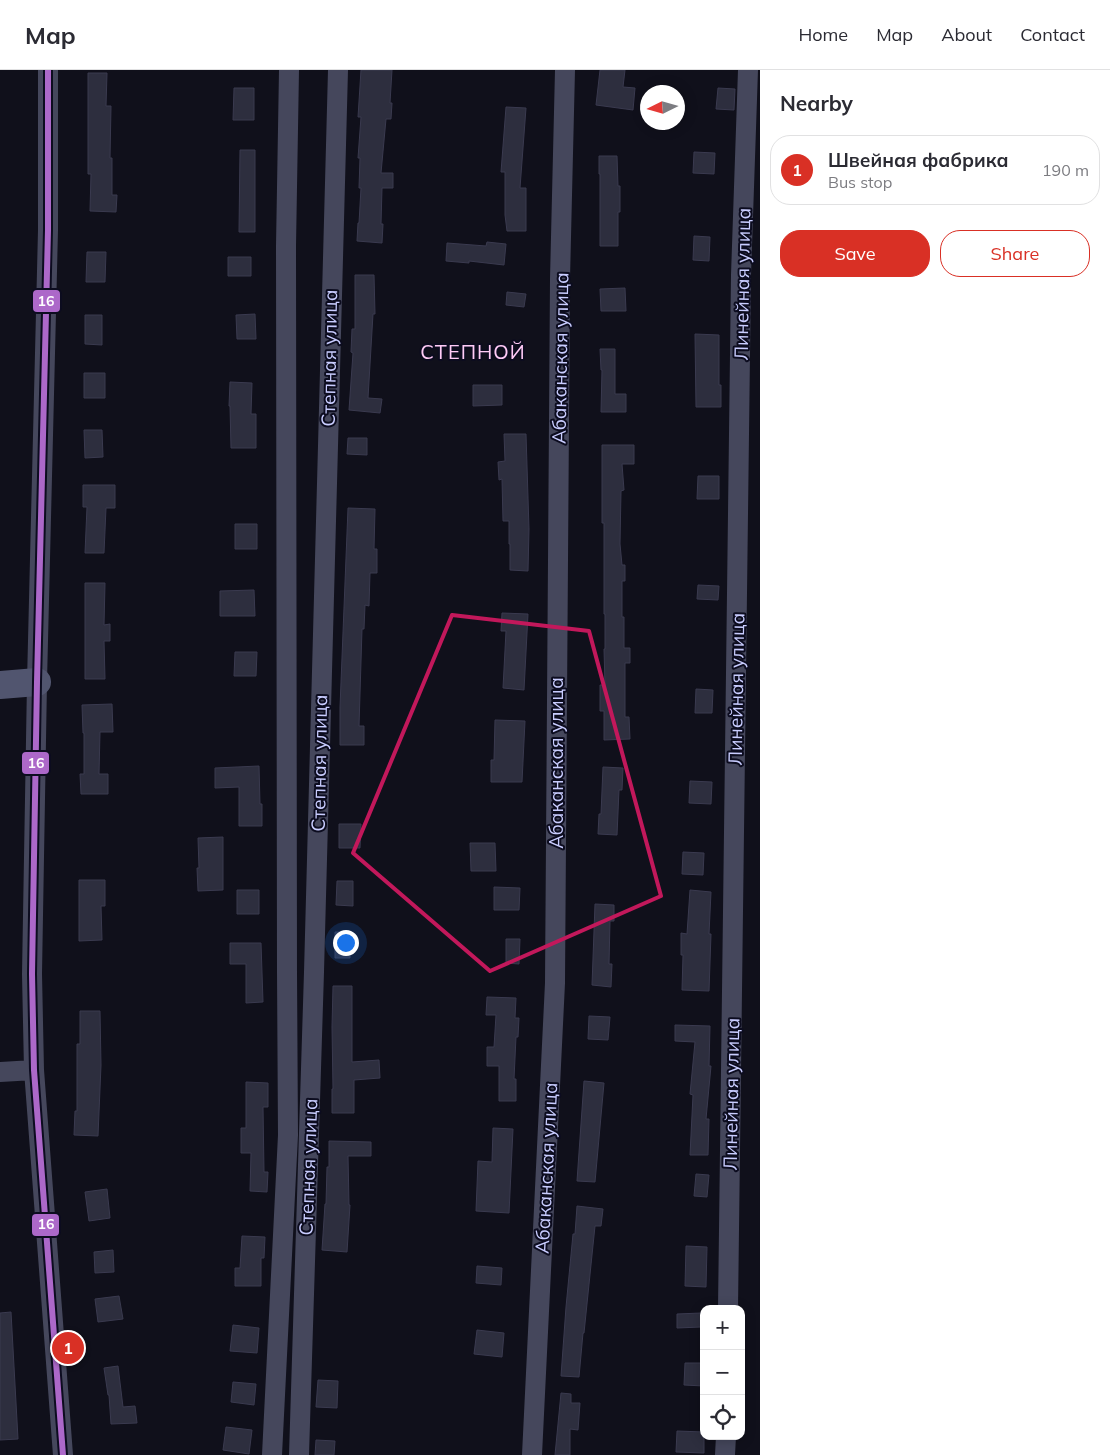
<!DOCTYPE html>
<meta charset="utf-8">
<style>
body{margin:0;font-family:Mulish,sans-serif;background:#f7f7f7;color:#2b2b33}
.controls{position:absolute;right:15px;bottom:15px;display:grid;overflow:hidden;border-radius:10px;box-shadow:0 2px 12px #0003}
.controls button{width:45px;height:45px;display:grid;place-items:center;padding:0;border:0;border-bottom:1px solid #e1e1e2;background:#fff;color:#2b2b33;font:25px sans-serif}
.compass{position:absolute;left:640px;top:15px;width:45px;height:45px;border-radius:50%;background:#fff;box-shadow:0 2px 12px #0003;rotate:265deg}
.you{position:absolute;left:345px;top:872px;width:18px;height:18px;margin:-12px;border:4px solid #fff;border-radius:50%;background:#1a73e8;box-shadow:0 0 0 8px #1a73e833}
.badge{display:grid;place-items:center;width:32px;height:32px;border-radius:50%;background:#d93025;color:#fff;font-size:16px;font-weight:700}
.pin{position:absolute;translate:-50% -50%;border:2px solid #fff;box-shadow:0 1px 5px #0006}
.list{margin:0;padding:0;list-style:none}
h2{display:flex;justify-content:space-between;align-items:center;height:65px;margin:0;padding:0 20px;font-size:21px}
h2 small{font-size:16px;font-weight:400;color:#7c7c81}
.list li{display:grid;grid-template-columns:32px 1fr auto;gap:15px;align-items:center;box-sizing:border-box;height:70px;margin:0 10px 10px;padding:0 10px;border:1px solid #e1e1e2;border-radius:20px}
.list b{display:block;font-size:19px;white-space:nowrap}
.list p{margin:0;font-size:16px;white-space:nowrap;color:#7c7c81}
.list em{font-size:16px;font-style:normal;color:#7c7c81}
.actions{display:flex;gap:10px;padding:15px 20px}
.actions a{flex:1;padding:11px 0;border:1px solid #d93025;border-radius:20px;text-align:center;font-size:18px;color:#d93025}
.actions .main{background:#d93025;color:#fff}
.icon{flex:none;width:28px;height:28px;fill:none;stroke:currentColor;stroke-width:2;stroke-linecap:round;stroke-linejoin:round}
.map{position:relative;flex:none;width:760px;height:1385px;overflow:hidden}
header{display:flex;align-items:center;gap:30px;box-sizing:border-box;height:70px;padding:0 25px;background:#fff;border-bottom:1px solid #e1e1e2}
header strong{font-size:24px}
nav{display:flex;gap:28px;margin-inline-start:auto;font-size:18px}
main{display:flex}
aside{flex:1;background:#fff}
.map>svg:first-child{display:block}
</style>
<header>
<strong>Map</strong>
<nav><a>Home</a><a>Map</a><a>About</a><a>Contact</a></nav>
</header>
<main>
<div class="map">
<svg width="760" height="1385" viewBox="0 0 760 1385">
<rect width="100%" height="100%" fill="#10101b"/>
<!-- building -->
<path fill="#2d2e3e" stroke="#3a3a4f" d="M 361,0 L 392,0 L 390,33 L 392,33 L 391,49 L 386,49 L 381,103 L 393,103 L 393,118 L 382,118 L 381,154 L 383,154 L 382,173 L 357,171 L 358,153 L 359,153 L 361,118 L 359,118 L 360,88 L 358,88 L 361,47 L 358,47 Z
M 600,0 L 625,0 L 623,17 L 635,18 L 633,40 L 596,35 Z
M 88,3 L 107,3 L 106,36 L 111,36 L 110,88 L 112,88 L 112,125 L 117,125 L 116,142 L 90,141 L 91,104 L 88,104 Z
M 234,18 L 254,18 L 254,50 L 233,50 Z
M 718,18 L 735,19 L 734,40 L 716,39 Z
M 506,37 L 526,38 L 520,118 L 526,118 L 526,161 L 507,161 L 505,145 L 505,102 L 501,102 Z
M 240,80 L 255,80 L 255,162 L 239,162 Z
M 694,82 L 715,83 L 714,104 L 693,103 Z
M 599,86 L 617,86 L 618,116 L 620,116 L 620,142 L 618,142 L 618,176 L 600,176 L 600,104 L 599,104 Z
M 694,166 L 710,167 L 709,191 L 693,190 Z
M 487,172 L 506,174 L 504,195 L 469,191 L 469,193 L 446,191 L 447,173 L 486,176 Z
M 87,182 L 106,182 L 105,212 L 86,212 Z
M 228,187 L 251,187 L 251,206 L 228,206 Z
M 355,205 L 374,205 L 375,244 L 373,244 L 368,328 L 382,329 L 380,343 L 349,340 L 353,283 L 351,282 L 352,259 L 355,259 Z
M 625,218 L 626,241 L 601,241 L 600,219 Z
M 507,222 L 526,224 L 524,237 L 506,235 Z
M 255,244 L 256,269 L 237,269 L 236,245 Z
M 85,245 L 102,245 L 102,275 L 85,274 Z
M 695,264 L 719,265 L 719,315 L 721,315 L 721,337 L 696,337 Z
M 600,279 L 615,279 L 615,324 L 626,324 L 626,342 L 601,342 L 602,300 L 601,300 Z
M 84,303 L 105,303 L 105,328 L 84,328 Z
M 230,312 L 252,313 L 251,344 L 256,344 L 256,378 L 231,378 L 230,336 L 229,336 Z
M 473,315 L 502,315 L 502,335 L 473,336 Z
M 84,360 L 102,360 L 103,387 L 85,388 Z
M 504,364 L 526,364 L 529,459 L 528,501 L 510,500 L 510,474 L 509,474 L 509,451 L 503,451 L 502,409 L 499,410 L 498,392 L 505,391 Z
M 348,368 L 367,368 L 367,385 L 347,384 Z
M 602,375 L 634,375 L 634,394 L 622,394 L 624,420 L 621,421 L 620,474 L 622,495 L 625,495 L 625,511 L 622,511 L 622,547 L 624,547 L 624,578 L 630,578 L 630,593 L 625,593 L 625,647 L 629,647 L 630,669 L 604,670 L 604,641 L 600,641 L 600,615 L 605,615 L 604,579 L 605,579 L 605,544 L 604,544 L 604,453 L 602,453 Z
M 698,406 L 719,406 L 719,429 L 697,429 Z
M 83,415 L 115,415 L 115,438 L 106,438 L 104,483 L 85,483 L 87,437 L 83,437 Z
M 348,438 L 375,439 L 374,479 L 377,479 L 377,503 L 370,503 L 369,536 L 365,535 L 364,559 L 362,559 L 359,656 L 364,656 L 364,675 L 340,675 L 340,637 Z
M 235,454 L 257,454 L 257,479 L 235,479 Z
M 85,513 L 105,513 L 104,555 L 110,554 L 110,571 L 104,571 L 105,609 L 85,609 Z
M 698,515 L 719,516 L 718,530 L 697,529 Z
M 254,520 L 255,546 L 220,546 L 220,521 Z
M 502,543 L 528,544 L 524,620 L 503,618 L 506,561 L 501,561 Z
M 235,582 L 257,582 L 256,606 L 234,606 Z
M 696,619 L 713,620 L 712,643 L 695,643 Z
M 112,634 L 113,662 L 100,662 L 99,704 L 108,704 L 108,724 L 81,724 L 80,704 L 84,704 L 84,663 L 83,663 L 82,635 Z
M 495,650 L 525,651 L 522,712 L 491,712 L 491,690 L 494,690 Z
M 259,696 L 260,734 L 262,734 L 262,756 L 239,756 L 239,717 L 215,718 L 215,698 Z
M 603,697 L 623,698 L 622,720 L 619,720 L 617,765 L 598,764 L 599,744 L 601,744 Z
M 690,711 L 712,712 L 711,734 L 689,733 Z
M 339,754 L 361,754 L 360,778 L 339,778 Z
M 223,767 L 223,820 L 198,821 L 197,798 L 199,798 L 198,768 Z
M 470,773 L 495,773 L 496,801 L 471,801 Z
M 683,782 L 704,783 L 703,805 L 682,804 Z
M 79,810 L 105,810 L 105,836 L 101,836 L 102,870 L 79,871 Z
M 337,811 L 353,811 L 353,836 L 336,835 Z
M 494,817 L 520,818 L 519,840 L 494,840 Z
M 237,820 L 259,820 L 259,844 L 237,844 Z
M 690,820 L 711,822 L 709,864 L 711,864 L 709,921 L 682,920 L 683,885 L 681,885 L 681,863 L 687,864 Z
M 595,834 L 614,835 L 614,851 L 610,851 L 609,894 L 612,894 L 611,917 L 592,915 Z
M 335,862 L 350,862 L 350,888 L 335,888 Z
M 506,869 L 520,869 L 519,894 L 506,893 Z
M 230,873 L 261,873 L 263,932 L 246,933 L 246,894 L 230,894 Z
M 333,916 L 352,916 L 352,992 L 379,990 L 380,1008 L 354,1010 L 354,1043 L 332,1043 L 332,1019 L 333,1019 L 332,957 Z
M 487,927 L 516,928 L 515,948 L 519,948 L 518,967 L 516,967 L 514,1009 L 516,1009 L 516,1031 L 499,1031 L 499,996 L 487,996 L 487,977 L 494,977 L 496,945 L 486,945 Z
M 80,941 L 100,941 L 101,995 L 98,1066 L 74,1065 L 75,1041 L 77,1041 L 77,974 L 80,974 Z
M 589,946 L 610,947 L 608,970 L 588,969 Z
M 675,955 L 710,956 L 709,996 L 711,996 L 706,1049 L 709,1049 L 708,1085 L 690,1085 L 693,1025 L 690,1024 L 695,972 L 675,971 Z
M 584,1011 L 604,1013 L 595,1112 L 577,1111 Z
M 246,1012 L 268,1013 L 268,1037 L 263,1037 L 264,1102 L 268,1102 L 267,1122 L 250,1121 L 251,1083 L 241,1083 L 241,1058 L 246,1058 Z
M 493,1058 L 513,1059 L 509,1143 L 476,1141 L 478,1091 L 492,1092 Z
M 329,1071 L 371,1072 L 371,1086 L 348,1086 L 349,1135 L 350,1135 L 347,1182 L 322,1180 L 325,1134 L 326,1134 L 327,1097 L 329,1097 Z
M 696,1104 L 709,1105 L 707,1127 L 694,1126 Z
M 107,1119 L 110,1148 L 89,1151 L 85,1122 Z
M 577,1136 L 603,1139 L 601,1156 L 595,1156 L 584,1263 L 583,1263 L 579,1307 L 561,1306 L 566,1237 L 573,1164 L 575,1164 Z
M 242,1166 L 265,1167 L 264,1188 L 261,1188 L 261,1216 L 235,1216 L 235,1198 L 240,1198 Z
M 686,1176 L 707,1177 L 706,1217 L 685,1216 Z
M 113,1180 L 114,1202 L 95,1203 L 94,1182 Z
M 477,1196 L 502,1198 L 501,1215 L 476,1213 Z
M 119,1226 L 123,1249 L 98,1252 L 95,1229 Z
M 11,1242 L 18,1369 L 0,1370 L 0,1243 Z
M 701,1243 L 701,1257 L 677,1258 L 677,1244 Z
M 233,1255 L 259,1258 L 257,1283 L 230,1281 Z
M 477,1260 L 504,1263 L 502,1287 L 474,1284 Z
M 685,1293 L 704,1293 L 704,1316 L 684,1315 Z
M 118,1296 L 123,1337 L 135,1336 L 137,1353 L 111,1354 L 109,1325 L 108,1325 L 104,1298 Z
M 318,1310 L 338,1311 L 337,1338 L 316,1337 Z
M 233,1312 L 256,1314 L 254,1335 L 231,1332 Z
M 561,1323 L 571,1324 L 571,1333 L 580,1333 L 578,1360 L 570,1359 L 570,1385 L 555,1385 Z
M 226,1357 L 252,1360 L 249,1384 L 223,1380 Z
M 677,1361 L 704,1362 L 704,1383 L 676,1382 Z
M 316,1370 L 335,1371 L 334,1385 L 315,1385 Z"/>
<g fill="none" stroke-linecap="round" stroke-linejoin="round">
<!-- street -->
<path stroke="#45475c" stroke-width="20" d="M 48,0 L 48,160 L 37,612 L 32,904 L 34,1000 L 63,1385
M 0,1002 L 34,1000
M 728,1239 L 741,205 L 748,0
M 272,1385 L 288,1065 L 287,902 L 286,176 L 289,0
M 299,1385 L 314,902 L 338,0
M 532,1385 L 555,913 L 560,209 L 565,0
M 725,1385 L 726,1366"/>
<!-- secondary -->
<path stroke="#51556f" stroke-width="28" d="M 0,615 L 37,612"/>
<defs>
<path id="bus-1" d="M 48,0 L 48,160 L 37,612 L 32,904 L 34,1000 L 63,1385"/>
</defs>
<!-- bus-1 casing -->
<use href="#bus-1" stroke="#0c0c1f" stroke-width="10"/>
<!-- bus-1 -->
<use href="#bus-1" stroke="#ac68c9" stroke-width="6"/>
</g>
<!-- marked area -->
<path fill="none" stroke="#c2185b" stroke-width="4" stroke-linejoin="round" d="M 452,545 L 589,561 L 661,826 L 490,901 L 353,783 Z"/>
<g text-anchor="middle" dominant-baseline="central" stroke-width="4" stroke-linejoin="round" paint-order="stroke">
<!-- street labels -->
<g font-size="19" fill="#c9cdff" stroke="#0c0c1f">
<text transform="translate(742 214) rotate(-89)">Линейная улица</text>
<text transform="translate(329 288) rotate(-89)">Степная улица</text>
<text transform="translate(560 288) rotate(-89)">Абаканская улица</text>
<text transform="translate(736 619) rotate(-89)">Линейная улица</text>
<text transform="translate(319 693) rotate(-89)">Степная улица</text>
<text transform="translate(556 693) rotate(-90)">Абаканская улица</text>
<text transform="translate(731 1024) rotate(-89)">Линейная улица</text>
<text transform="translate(308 1097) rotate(-88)">Степная улица</text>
<text transform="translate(546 1098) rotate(-87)">Абаканская улица</text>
</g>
<!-- neighbourhood labels -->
<g font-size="20" letter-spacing="1" fill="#ffcbf6" stroke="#0c0c1f">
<text x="473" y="281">СТЕПНОЙ</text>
</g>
</g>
<g stroke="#0c0c1f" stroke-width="2">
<rect x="32" y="219" width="29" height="24" rx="5" fill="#ac68c9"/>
<rect x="21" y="681" width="29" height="24" rx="5" fill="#ac68c9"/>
<rect x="31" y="1143" width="29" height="24" rx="5" fill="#ac68c9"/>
</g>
<g font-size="14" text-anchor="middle" font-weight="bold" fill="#fff">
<text x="46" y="236">16</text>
<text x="36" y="698">16</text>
<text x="46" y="1159">16</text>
</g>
</svg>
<div class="controls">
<button>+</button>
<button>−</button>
<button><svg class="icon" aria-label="locate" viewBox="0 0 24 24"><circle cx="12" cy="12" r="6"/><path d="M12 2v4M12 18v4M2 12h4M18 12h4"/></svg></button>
</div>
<svg class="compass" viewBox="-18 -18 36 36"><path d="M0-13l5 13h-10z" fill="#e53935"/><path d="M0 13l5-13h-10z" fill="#7c7c81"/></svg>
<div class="you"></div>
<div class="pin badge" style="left:68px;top:1278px">1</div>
</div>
<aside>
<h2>Nearby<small></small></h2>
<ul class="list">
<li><span class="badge">1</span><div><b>Швейная фабрика</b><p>Bus stop</p></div><em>190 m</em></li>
</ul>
<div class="actions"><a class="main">Save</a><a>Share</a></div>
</aside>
</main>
